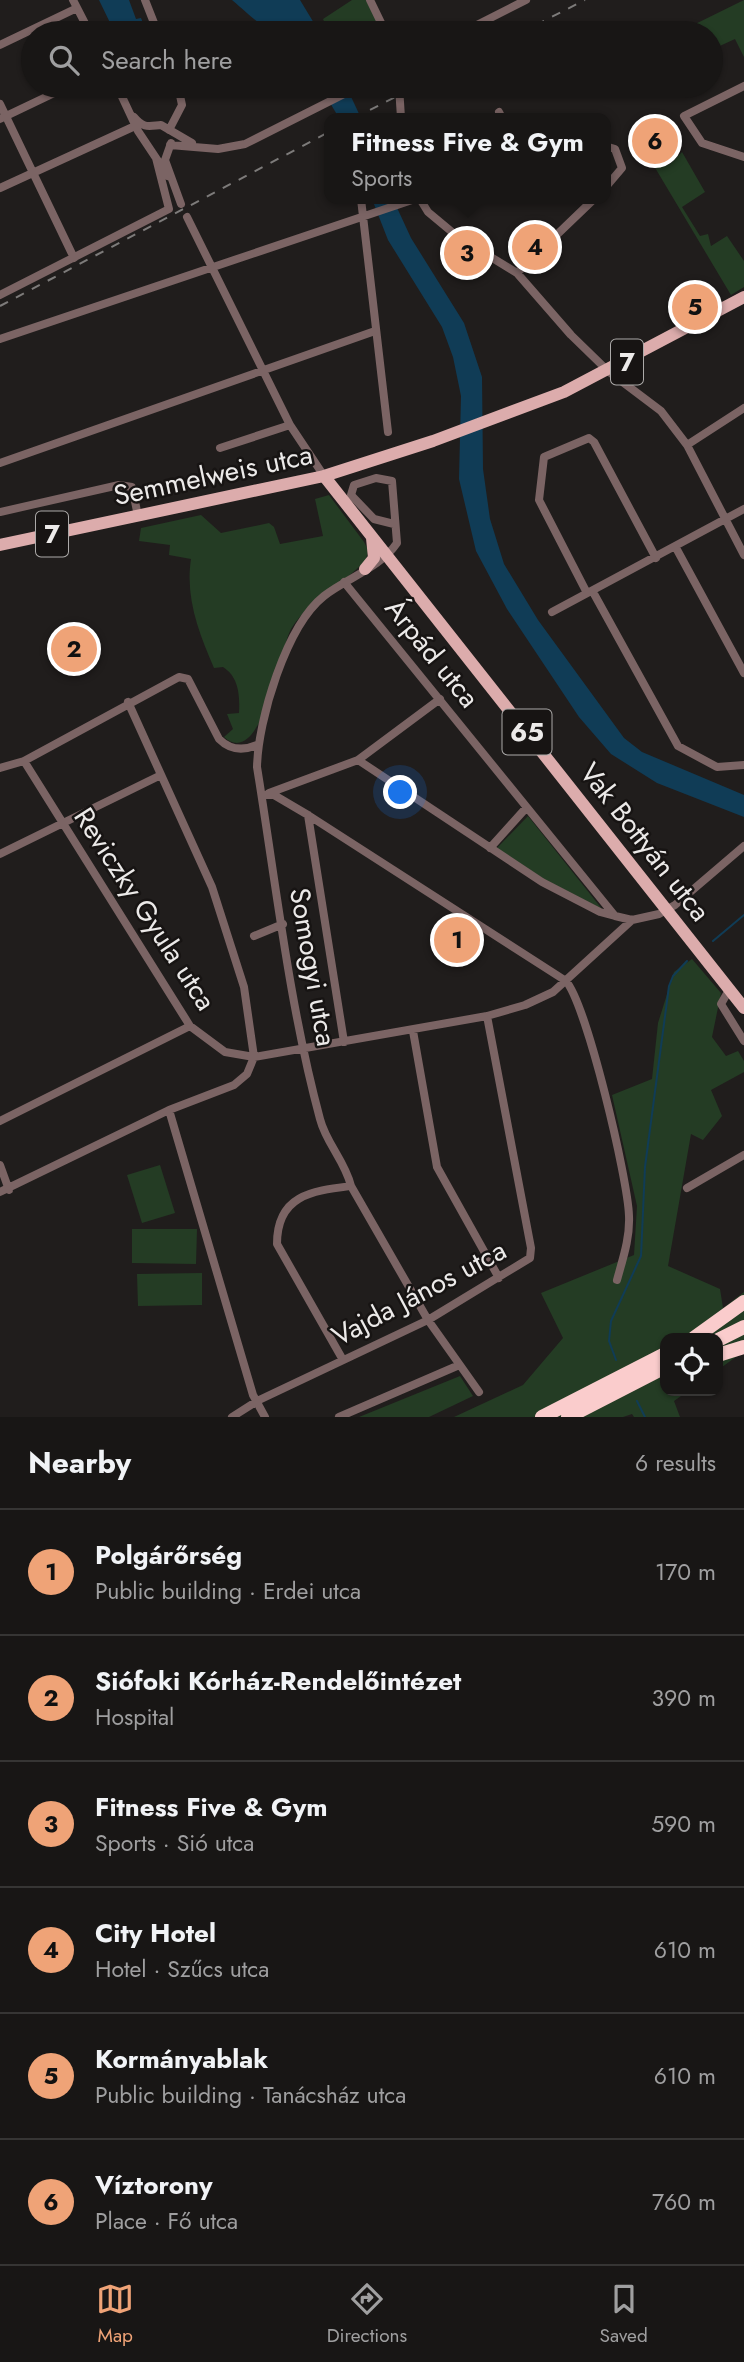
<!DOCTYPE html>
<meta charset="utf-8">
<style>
body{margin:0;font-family:Jost,sans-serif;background:#252322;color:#f1f3f6}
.controls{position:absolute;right:21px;bottom:21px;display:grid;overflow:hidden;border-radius:14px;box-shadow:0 2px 5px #0004}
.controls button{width:63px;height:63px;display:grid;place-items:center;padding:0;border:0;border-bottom:2px solid #363534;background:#181615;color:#f1f3f6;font:35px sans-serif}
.you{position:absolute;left:401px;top:793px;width:24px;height:24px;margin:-18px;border:5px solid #fff;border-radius:50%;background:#1a73e8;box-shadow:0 0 0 10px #1a73e833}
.badge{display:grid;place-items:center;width:46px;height:46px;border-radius:50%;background:#efa377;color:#111;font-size:23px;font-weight:700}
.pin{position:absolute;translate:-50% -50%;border:4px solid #fff;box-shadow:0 2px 7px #0006}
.popup{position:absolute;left:324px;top:113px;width:287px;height:91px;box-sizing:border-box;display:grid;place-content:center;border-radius:14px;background:#181615;filter:drop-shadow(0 2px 5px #0005);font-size:23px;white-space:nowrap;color:#9f9fa0}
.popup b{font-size:26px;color:#f1f3f6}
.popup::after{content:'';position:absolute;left:50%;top:100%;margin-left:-14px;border:14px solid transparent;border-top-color:#181615}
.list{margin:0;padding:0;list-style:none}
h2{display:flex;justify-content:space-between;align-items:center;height:91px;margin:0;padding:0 28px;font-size:30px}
h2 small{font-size:23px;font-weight:400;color:#9f9fa0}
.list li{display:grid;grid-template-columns:46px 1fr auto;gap:21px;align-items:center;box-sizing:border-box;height:126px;padding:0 28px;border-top:2px solid #363534}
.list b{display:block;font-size:26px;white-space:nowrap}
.list p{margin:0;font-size:23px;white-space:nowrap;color:#9f9fa0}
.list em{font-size:23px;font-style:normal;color:#9f9fa0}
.icon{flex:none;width:38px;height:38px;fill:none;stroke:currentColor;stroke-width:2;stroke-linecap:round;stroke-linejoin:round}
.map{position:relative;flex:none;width:744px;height:1417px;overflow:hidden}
.search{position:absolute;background:#181615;box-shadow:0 2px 5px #0004;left:21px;right:21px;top:21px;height:77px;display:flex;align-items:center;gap:18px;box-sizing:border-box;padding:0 24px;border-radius:38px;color:#9f9fa0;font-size:26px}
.sheet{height:847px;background:#181615}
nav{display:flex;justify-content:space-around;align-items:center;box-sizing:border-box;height:98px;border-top:2px solid #363534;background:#181615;font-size:19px;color:#9f9fa0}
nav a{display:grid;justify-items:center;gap:4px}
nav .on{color:#efa377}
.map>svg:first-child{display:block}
</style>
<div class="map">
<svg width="744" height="1417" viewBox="0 0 744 1417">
<rect width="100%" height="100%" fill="#201d1c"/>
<!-- green -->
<path fill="#243c24" d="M 352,0 L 366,0 L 382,33 L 329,33 L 323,19 Z
M 744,0 L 744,57 L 735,39 L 711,50 L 711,33 L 677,33 Z
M 682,152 L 705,192 L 682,207 L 700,236 L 708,234 L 711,246 L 727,236 L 744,261 L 744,287 L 731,295 L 654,166 L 670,164 Z
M 329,495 L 364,542 L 368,550 L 366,560 C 343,585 310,598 291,629 C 280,648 262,771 224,737 L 233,729 L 227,714 L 239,713 C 240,696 239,677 223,667 L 214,668 C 199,633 185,598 191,559 L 169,555 L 170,545 L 139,541 L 141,528 L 201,515 L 221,533 L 269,523 L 274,527 L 280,544 L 323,536 L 315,499 Z
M 528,816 L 602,909 L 544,879 L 497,848 Z
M 692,959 L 721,993 L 712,1037 L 726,1056 L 738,1051 L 744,1061 L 744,1072 L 711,1090 L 722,1116 L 703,1140 L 691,1134 L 668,1266 L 720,1289 L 723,1308 L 744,1292 L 744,1351 L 718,1370 L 718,1338 L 665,1338 L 665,1391 L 688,1391 L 674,1401 L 680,1417 L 634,1417 L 632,1414 L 623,1417 L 454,1417 L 523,1385 L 563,1338 L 541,1293 L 634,1255 L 637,1206 L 612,1095 L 652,1079 L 658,1023 L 674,972 Z
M 160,1165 L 175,1213 L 142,1223 L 127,1175 Z
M 132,1229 L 197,1229 L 196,1264 L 132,1263 Z
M 202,1273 L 202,1305 L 138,1306 L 137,1274 Z
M 460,1376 L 473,1396 L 429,1417 L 359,1417 Z"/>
<!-- water -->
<path fill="#103c56" d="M 99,0 L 129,0 L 136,19 L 141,18 L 147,33 L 115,33 Z
M 232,0 L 300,0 L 320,33 C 264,33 273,35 232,0 Z
M 320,86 L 346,86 L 361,118 L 339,118 Z
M 372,199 L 393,199 L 411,238 L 464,323 L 482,377 L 483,469 L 490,519 L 504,564 L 538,620 L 624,738 L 642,752 L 744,795 L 744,817 L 657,783 L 611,754 L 579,717 L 507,609 L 476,551 L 459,479 L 461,396 L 453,357 L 442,327 L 388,240 Z"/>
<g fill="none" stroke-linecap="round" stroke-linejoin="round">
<!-- stream -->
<path stroke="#103c56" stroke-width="2" d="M 713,941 L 744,915
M 616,1360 L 609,1341 L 611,1321 L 641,1256 L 645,1167 L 669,986 L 673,976 L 687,961
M 637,1401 L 645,1417"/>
<!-- street -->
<path stroke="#7b6464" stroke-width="8" d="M 73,0 L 90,33
M 145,0 L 158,33
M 370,0 L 386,33
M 461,33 L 526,0
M 0,45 L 77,8
M 117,86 L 138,131 L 168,176
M 399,86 L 401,118
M 744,86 L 684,116 L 702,143 L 744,157
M 0,104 L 74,258
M 499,112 L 502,118
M 134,117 C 144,129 149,126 161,125 L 192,143
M 0,119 L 69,86
M 169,130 L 182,105 L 178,86
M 171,143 L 165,160 L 181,204
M 170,145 L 218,149 L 245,144 L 360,86
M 605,146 L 615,149 L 622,168 L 605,188
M 0,188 L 135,126
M 361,199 L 388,432
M 420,199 L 428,212 L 458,237 L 517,273 L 571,335 L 608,371 L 661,411 L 687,445 L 744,555
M 187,217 L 290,425 L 324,476
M 517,273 L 594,199
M 0,295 L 169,209 L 156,158
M 0,339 L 415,199
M 687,445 L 744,408
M 220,448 L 290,425
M 0,463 L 375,331
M 0,512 L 119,485 L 132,487 L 138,516
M 394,524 L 374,519 L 351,495 L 354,485 L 376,478 L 392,481 L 397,543 C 380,568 347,578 324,596 C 286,626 258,720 257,767 C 276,884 289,1004 320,1119 C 326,1143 345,1161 351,1186 L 428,1320 L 479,1392
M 675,546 L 744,673
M 344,582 L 615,916
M 593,592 L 678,746 L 717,767 L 744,765
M 587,593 L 539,500 L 544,457 L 589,438 L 594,442 L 656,558
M 552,612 L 744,509
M 358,760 L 542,882 L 600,912 L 615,916 L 632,920 L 659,914 L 675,905 L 744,846
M 24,761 L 190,1026 L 225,1052 L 254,1057 L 487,1016 L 525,1005 L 553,992 L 632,920
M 0,768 L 24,761 L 179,677 L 188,679 L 219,739 C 230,750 243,751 257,745
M 269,793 L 358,760 L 440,699
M 262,795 L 274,795 L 308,815 L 566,981 C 587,1006 628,1179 629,1216 C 630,1238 623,1258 617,1280
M 308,815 L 344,1042
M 490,848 L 526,808
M 0,854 L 161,775
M 254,936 L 283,924
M 729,990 L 721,1004 L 744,1041
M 413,1031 L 437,1167 L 499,1278
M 169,1110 L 253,1395 L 265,1417
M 0,1121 L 190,1026
M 0,1165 L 9,1190
M 687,1188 L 744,1155
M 0,1192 L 169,1110 L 234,1085 L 247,1074 L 254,1057 L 244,987 L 212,887 L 128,702
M 343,1360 L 277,1244 C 277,1195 312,1191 351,1186
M 232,1417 L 257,1401 L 428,1320 L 530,1258 L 531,1248 L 487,1016
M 339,1417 L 457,1366"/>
<!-- primary -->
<path stroke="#dcacac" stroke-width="12" d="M 324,476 L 744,1008
M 0,545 L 324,476 L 433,441 L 564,392 L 744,297
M 365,569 L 374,558 L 372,538"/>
<!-- highway -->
<path stroke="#facccc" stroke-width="14" d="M 694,1338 L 744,1302
M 718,1340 L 744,1327
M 718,1355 L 744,1347
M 542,1417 L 665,1354
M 568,1417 L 665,1367"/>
<!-- rail -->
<path stroke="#7d7b7a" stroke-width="2" stroke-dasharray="9 9" stroke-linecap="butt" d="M 520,33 L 585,0
M 354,118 L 417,86
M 0,306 L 329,132"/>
</g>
<g text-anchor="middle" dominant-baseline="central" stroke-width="5" stroke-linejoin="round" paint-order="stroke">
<!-- shield labels -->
<g fill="#171413" stroke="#acaaa9" stroke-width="2">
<rect x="611" y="339.5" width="32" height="45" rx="5"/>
<rect x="36" y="511.5" width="32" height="45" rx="5"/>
<rect x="502.5" y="709.5" width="49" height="45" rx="5"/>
</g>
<g font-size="26" font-weight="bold" fill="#eceae9">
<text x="627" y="362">7</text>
<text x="52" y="534">7</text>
<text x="527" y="732">65</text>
</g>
<!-- street labels -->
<g font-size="28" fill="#eceae9" stroke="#171413">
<text transform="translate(213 475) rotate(-12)">Semmelweis utca</text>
<text transform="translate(432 653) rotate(51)">Árpád utca</text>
<text transform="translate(645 842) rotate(52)">Vak Bottyán utca</text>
<text transform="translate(145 909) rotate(57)">Reviczky Gyula utca</text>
<text transform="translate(313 967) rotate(80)">Somogyi utca</text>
<text transform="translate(419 1293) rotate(-28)">Vajda János utca</text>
</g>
</g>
</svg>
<div class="controls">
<button><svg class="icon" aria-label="locate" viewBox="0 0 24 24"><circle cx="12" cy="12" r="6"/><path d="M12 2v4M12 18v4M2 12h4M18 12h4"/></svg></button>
</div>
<div class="you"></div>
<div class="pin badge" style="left:457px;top:940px">1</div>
<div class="pin badge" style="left:74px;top:649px">2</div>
<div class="pin badge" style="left:467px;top:253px">3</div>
<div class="popup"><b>Fitness Five &amp; Gym</b>Sports</div>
<div class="pin badge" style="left:535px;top:247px">4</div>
<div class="pin badge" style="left:695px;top:307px">5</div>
<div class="pin badge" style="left:655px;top:141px">6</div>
<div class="search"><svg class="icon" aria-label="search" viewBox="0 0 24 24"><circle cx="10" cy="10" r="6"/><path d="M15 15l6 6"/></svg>Search here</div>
</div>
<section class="sheet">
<h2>Nearby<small>6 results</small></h2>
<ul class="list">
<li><span class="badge">1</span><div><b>Polgárőrség</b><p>Public building · Erdei utca</p></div><em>170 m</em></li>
<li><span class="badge">2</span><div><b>Siófoki Kórház-Rendelőintézet</b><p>Hospital</p></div><em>390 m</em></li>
<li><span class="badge">3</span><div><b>Fitness Five &amp; Gym</b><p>Sports · Sió utca</p></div><em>590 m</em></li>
<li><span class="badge">4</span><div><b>City Hotel</b><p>Hotel · Szűcs utca</p></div><em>610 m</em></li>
<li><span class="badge">5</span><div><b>Kormányablak</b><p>Public building · Tanácsház utca</p></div><em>610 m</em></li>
<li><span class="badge">6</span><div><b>Víztorony</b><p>Place · Fő utca</p></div><em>760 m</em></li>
</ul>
</section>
<nav>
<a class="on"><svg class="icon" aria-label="map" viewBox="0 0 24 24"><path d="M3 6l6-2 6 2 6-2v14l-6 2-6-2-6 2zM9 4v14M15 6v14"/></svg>Map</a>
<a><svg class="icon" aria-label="directions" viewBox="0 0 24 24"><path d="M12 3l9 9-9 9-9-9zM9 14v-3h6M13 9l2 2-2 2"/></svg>Directions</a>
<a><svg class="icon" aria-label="saved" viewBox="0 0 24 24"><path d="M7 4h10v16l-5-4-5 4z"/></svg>Saved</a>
</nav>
